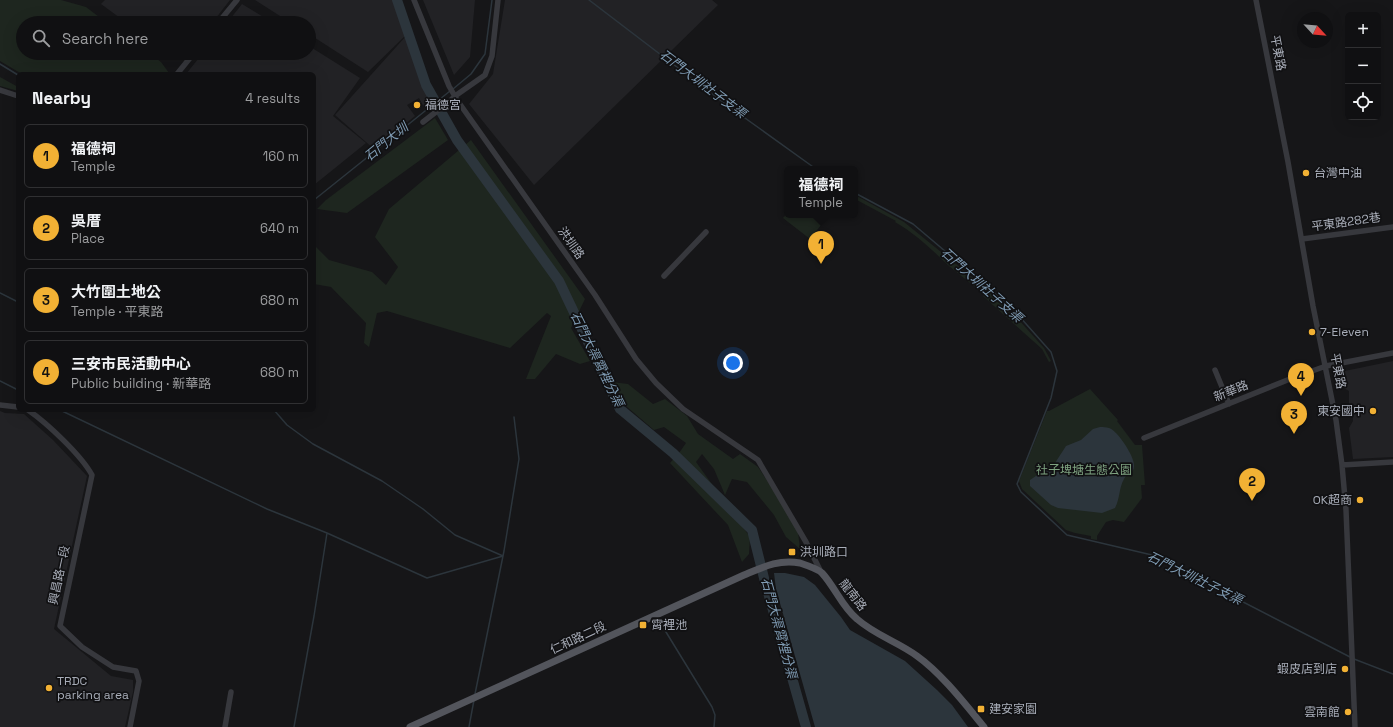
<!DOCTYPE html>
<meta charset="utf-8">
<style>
body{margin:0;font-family:"Space Grotesk","Noto Sans TC",sans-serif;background:#1e1e20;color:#f1f3f6}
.controls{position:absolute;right:12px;top:12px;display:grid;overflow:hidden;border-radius:6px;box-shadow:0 4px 16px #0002}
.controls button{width:36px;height:36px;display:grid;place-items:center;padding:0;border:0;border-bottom:1px solid #303032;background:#101012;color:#f1f3f6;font:20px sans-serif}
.compass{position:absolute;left:1297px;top:12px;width:36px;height:36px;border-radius:50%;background:#101012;box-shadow:0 4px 16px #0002;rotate:116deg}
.you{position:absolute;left:733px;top:363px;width:14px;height:14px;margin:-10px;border:3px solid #fff;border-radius:50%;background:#1a73e8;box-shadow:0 0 0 6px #1a73e833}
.badge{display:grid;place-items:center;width:26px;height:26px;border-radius:50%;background:#f2b134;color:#111;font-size:13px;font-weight:700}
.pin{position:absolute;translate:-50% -33px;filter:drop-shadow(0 1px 2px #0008)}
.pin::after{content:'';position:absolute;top:21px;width:14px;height:12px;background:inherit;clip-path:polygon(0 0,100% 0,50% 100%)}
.popup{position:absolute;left:784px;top:166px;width:74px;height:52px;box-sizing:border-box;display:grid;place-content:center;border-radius:6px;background:#101012;filter:drop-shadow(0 1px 3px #0005);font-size:13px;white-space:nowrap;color:#9c9d9f}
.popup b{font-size:15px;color:#f1f3f6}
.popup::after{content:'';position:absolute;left:50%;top:100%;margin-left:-8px;border:8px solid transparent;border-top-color:#101012}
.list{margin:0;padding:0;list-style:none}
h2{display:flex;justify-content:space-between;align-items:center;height:52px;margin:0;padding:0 16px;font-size:17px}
h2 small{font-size:13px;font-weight:400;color:#9c9d9f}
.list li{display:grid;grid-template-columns:26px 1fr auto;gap:12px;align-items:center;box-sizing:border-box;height:64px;margin:0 8px 8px;padding:0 8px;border:1px solid #303032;border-radius:6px}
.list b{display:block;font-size:15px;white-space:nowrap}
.list p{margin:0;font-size:13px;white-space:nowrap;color:#9c9d9f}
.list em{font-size:13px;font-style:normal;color:#9c9d9f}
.icon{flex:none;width:22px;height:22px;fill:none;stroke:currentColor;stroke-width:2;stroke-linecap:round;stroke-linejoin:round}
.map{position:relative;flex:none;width:1393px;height:727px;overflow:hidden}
.search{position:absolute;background:#101012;box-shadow:0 4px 16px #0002;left:16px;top:16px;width:300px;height:44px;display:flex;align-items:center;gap:10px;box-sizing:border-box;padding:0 14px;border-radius:22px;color:#9c9d9f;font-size:15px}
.panel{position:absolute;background:#101012;box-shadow:0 4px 16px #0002;left:16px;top:72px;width:300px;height:340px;border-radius:6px}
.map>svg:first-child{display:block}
</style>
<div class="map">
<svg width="1393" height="727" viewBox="0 0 1393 727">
<rect width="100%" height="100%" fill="#161618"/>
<!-- built -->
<path fill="#222225" d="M 105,0 L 230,0 L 212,23 L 127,23 L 101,4 Z
M 255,0 L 394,0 L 406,35 L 368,72 L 309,34 L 309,23 L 291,23 Z
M 423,0 L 475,0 L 470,57 L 454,75 Z
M 505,0 L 712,0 L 718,5 L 534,185 L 469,104 L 493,74 Z
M 242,4 L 273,23 L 227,23 Z
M 406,36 L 424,86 L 434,102 L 425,109 L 419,98 L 407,105 L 415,116 L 374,149 L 335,115 Z
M 309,46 L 360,78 L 333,116 L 366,143 L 314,185 L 314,74 L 186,74 L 203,53 L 309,53 Z
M 1393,361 L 1393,457 L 1353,459 L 1349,428 L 1353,421 L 1353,414 L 1352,408 L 1349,406 L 1349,391 L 1342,387 L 1340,372 Z
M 0,411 L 5,413 L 24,414 L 53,440 L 87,476 L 54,629 L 111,676 L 133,680 L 133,692 L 125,727 L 0,727 Z"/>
<!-- green -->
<path fill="#1e261f" d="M 0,0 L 61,0 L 86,7 L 107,23 L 23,23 L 23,53 L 149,53 L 161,62 L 169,73 L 22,74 L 0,61 Z
M 0,77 L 18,87 L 18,91 L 0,86 Z
M 435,118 L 448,140 L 347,213 L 317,209 L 326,200 Z
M 471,140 L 585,299 L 571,328 L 590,361 L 580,364 L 556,354 L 535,379 L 526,379 L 551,316 L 547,313 L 510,348 L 387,311 L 377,313 L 369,347 L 364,343 L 366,323 L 331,287 L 314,284 L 314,245 L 329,260 L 372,272 L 386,285 L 398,267 L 375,237 L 389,209 Z
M 855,195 L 904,222 L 988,290 L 1018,319 L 1044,348 L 1051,361 L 1049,362 L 1042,349 L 983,296 L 984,294 C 972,284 960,275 949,266 C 932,250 916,234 895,222 L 896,221 L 855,199 Z
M 787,214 L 787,215 L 829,215 L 810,239 L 783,218 Z
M 612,382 L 628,384 L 653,404 L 665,399 L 687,416 L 698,434 L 733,459 L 740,454 L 758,467 L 774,491 L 798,532 L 800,549 L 786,537 L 774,515 L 747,482 L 732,479 L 725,495 L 714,469 L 702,454 L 696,462 L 750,537 L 749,554 L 742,562 L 728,525 L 670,463 L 679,453 L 686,443 L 664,427 L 654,430 L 626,406 Z
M 1090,389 L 1118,420 L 1117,421 L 1135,445 L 1142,445 L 1145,485 L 1141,485 L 1142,498 L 1124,522 L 1113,520 L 1106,522 L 1097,536 L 1097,540 L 1091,539 L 1091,536 L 1075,533 L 1066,530 L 1022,489 L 1019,481 L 1047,411 L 1049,411 Z"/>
<!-- water -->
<path fill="#2c353c" d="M 1100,427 C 1103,427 1106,427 1109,428 C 1118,431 1134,456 1134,465 C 1135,473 1127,473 1124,479 C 1119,487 1120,499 1115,508 L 1102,513 L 1058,508 L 1051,505 L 1030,486 L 1030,480 L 1055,463 L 1066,446 L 1081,440 L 1093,429 Z
M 774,573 L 785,573 L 804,577 L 815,585 L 841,617 L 850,630 L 905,661 L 937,690 L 952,705 L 968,727 L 815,727 L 776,589 Z"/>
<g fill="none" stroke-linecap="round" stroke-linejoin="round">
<!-- stream -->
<path stroke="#2c353c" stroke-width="1.5" d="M 589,0 L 724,103 L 816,169
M 0,64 L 18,75
M 453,89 L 471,74 L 485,54 L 492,0
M 855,193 L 913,224 L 1010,306 L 1051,352 L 1057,371 L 1051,398 L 1017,484 L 1021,492 L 1067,535 L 1152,555 L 1350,657
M 314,200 L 450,91
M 0,293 L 18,302
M 0,381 L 18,390
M 60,410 L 267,509 L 327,533 L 427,578 L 503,556
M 274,410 L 287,425 L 313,444 L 382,481 L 423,509 L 455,535 L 503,556
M 658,619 L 712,707 L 715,715 L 714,727
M 1354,659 L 1393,674
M 475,694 L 504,551 L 519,459 L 514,417
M 294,727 L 314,616 L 327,533
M 469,727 L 474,700"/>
<!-- river -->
<path stroke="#2c353c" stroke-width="10" d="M 397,0 L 426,85 L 457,140 L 559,281 L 620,409 L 673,453 L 752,530 L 765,582 L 806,727"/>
<!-- minor -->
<path stroke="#37383d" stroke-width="5.5" d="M 414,0 L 449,86 L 457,100 L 595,295 L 636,359 L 656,383 L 683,409 L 758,460 L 806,542 L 821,572
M 1256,0 L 1288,162 L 1313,306 L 1336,420 L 1342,465 L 1346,510 L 1355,727
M 218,23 L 237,0
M 177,74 L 194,53
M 0,90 L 18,96
M 423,122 L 450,101 L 455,96 L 485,75 L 492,56 L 498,0
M 1302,239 L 1393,227
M 664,276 L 706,232
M 1215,370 L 1229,404
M 0,405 L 18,407
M 28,410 C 47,423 81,455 92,475 L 60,626 L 82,647 L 113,667 L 136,671 L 139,681 L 130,727
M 1144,438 L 1290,379 L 1326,366 L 1393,353
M 1342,465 L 1393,462
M 225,727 L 231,692"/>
<!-- major -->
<path stroke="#53555c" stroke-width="7" d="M 410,727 L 744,575 C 763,567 779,559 800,563 C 806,565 818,569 822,573 C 835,587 842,607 857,619 C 875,635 898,642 917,656 C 941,673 965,704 984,727"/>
</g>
<!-- markers -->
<g fill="#f2b134" stroke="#111113" stroke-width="1.5">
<circle cx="417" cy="105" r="4"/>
<circle cx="1306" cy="173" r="4"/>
<circle cx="1312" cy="332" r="4"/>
<circle cx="1373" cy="411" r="4"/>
<circle cx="1360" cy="500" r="4"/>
<rect x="788" y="548" width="8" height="8" rx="2"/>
<rect x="639" y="621" width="8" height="8" rx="2"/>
<circle cx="1345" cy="669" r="4"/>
<circle cx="49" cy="688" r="4"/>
<rect x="977" y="705" width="8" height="8" rx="2"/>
<circle cx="1348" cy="712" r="4"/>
</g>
<g text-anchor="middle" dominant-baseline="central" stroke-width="3.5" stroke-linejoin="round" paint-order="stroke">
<!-- street labels -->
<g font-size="12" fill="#a8adb8" stroke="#111113">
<text transform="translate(1278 53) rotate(79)">平東路</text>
<text transform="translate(1346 222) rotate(-8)">平東路282巷</text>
<text transform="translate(571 243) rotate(55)">洪圳路</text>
<text transform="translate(1338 371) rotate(79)">平東路</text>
<text transform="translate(1231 391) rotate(-22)">新華路</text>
<text transform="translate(59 575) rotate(-78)">興昌路一段</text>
<text transform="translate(853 595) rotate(52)">龍南路</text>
<text transform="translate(578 638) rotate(-25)">仁和路二段</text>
</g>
<!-- poi labels -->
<g font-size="12" fill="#a8adb8" stroke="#111113" text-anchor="start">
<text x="425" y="105">福德宮</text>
<text x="1314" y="173">台灣中油</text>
<text x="1320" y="332">7-Eleven</text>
<text x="1365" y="411" text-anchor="end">東安國中</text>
<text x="1352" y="500" text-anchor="end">OK超商</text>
<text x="800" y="552">洪圳路口</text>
<text x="651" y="625">霄裡池</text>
<text x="1337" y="669" text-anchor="end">蝦皮店到店</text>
<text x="57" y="681">TRDC<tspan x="57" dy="14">parking area</tspan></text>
<text x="989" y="709">建安家園</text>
<text x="1340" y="712" text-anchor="end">雲南館</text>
</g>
<!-- park labels -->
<g font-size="12" fill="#7fa381" stroke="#111113">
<text x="1084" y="470">社子埤塘生態公園</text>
</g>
<!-- water labels -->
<g font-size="13" font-style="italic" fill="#7f9bb3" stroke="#111113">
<text transform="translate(703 84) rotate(37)">石門大圳社子支渠</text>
<text transform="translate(386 142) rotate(-39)">石門大圳</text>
<text transform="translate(982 285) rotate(42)">石門大圳社子支渠</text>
<text transform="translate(597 359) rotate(64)">石門大渠霄裡分渠</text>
<text transform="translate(1195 578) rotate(26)">石門大圳社子支渠</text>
<text transform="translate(779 628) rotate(75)">石門大渠霄裡分渠</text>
</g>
</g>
</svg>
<div class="controls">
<button>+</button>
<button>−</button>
<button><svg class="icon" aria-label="locate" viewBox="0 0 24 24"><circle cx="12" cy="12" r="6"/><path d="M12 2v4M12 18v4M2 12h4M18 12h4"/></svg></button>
</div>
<svg class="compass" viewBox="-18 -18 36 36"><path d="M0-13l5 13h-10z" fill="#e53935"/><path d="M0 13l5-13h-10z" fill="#9c9d9f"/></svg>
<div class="you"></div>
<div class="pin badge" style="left:821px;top:264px">1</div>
<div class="popup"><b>福德祠</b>Temple</div>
<div class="pin badge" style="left:1252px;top:501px">2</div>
<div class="pin badge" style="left:1294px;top:434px">3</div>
<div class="pin badge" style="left:1301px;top:396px">4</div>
<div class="search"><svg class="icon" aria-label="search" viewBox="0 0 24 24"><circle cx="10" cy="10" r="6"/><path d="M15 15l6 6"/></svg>Search here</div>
<section class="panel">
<h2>Nearby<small>4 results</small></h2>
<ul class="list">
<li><span class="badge">1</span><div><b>福德祠</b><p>Temple</p></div><em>160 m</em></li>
<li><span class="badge">2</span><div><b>吳厝</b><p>Place</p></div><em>640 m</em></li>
<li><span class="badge">3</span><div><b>大竹圍土地公</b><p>Temple · 平東路</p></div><em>680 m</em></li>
<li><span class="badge">4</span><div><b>三安市民活動中心</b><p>Public building · 新華路</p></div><em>680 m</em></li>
</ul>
</section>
</div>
